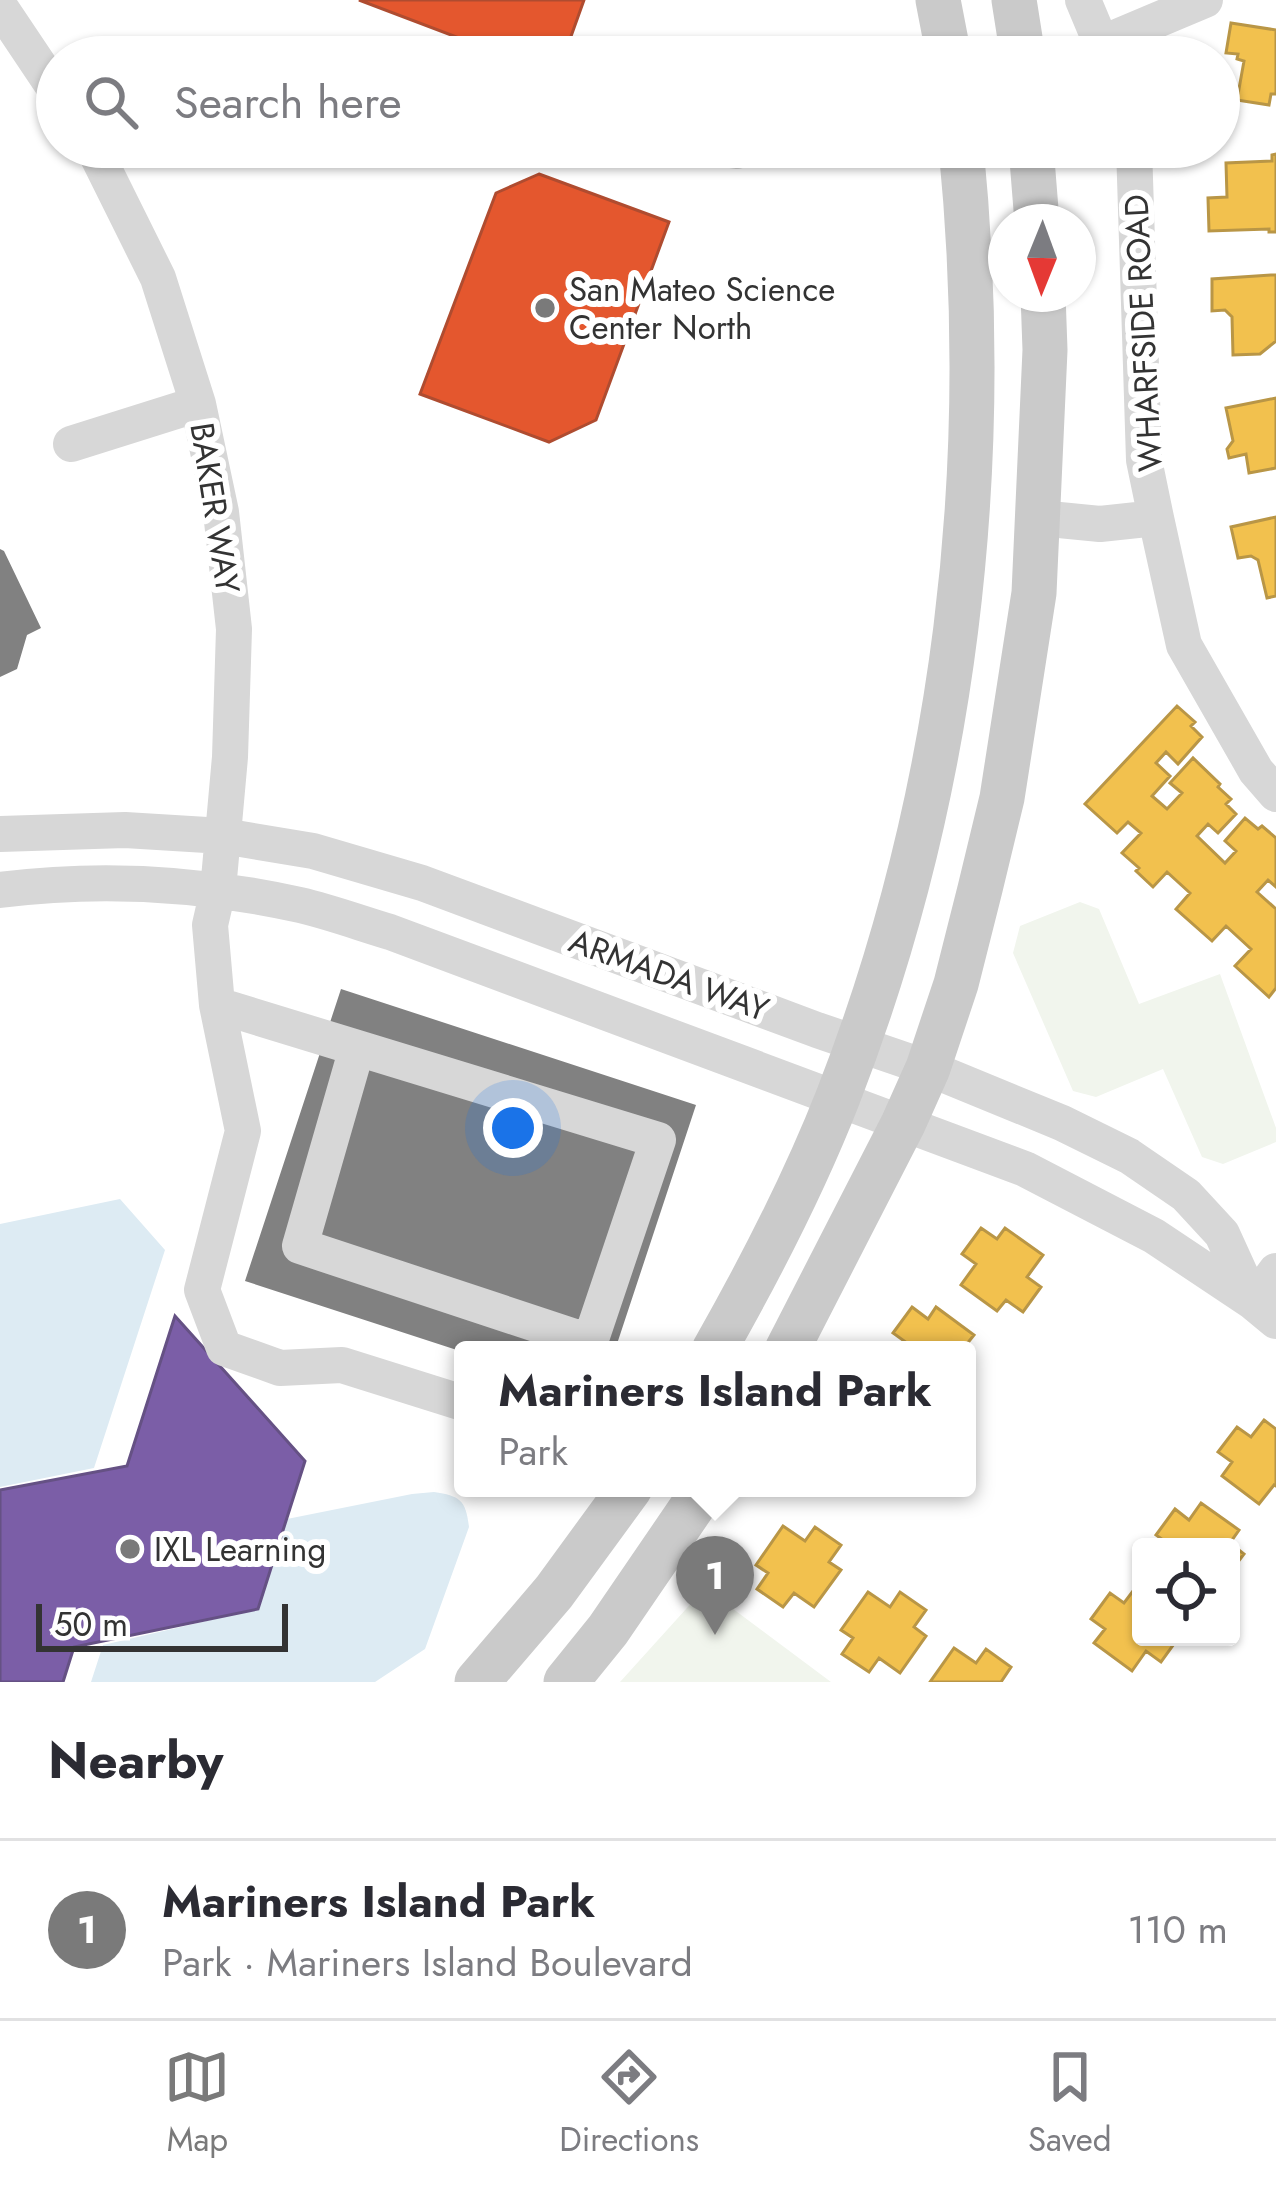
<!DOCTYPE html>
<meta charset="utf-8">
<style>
body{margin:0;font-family:Jost,sans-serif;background:#f2f2f3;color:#2b2b33}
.controls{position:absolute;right:36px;bottom:36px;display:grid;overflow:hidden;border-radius:12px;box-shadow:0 3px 9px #0004}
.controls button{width:108px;height:108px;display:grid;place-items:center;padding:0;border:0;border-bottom:3px solid #e1e1e2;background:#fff;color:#2b2b33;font:60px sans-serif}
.compass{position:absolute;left:988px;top:204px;width:108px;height:108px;border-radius:50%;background:#fff;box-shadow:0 3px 9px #0004;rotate:181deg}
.scale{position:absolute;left:36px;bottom:30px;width:252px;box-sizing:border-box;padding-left:12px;border:6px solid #333;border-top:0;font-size:33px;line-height:42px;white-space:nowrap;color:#333;-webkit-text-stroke:9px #fff;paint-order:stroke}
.you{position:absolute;left:513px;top:1128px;width:42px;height:42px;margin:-30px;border:9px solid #fff;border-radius:50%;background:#1a73e8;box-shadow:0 0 0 18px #1a73e833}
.badge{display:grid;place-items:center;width:78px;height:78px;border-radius:50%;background:#7a7a7a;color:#fff;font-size:39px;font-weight:700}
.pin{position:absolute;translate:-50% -99px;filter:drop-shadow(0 3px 6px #0008)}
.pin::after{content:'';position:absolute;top:63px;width:42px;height:36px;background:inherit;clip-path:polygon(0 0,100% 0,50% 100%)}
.popup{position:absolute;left:454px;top:1341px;width:522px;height:156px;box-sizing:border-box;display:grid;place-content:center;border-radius:12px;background:#fff;filter:drop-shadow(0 3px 9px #0005);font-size:39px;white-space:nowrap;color:#7c7c81}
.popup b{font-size:45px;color:#2b2b33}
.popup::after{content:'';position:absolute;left:50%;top:100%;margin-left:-24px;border:24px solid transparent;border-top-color:#fff}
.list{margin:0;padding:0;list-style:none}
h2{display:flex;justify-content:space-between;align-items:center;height:156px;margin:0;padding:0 48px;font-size:51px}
h2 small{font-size:39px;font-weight:400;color:#7c7c81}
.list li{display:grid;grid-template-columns:78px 1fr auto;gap:36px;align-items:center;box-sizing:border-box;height:180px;padding:0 48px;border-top:3px solid #e1e1e2}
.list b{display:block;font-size:45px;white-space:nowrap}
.list p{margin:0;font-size:39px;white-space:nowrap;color:#7c7c81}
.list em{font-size:39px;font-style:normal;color:#7c7c81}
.icon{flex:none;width:66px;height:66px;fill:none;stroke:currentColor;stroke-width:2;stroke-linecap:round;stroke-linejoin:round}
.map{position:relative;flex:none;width:1276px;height:1682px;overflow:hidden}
.search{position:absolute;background:#fff;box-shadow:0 3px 9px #0004;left:36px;right:36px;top:36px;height:132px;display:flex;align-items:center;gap:30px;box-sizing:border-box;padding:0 42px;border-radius:66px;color:#7c7c81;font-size:45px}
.sheet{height:336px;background:#fff}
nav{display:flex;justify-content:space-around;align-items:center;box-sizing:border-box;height:168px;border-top:3px solid #e1e1e2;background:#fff;font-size:33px;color:#7c7c81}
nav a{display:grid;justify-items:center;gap:6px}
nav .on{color:#7a7a7a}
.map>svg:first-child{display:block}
</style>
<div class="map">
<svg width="1276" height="1682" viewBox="0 0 1276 1682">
<rect width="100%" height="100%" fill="#fff"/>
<!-- green -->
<path fill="#f1f5ed" d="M 1080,902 L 1099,909 L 1139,1004 L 1220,974 L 1276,1128 L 1276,1142 L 1223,1164 L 1202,1157 L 1163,1069 L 1096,1097 L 1073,1091 L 1013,953 L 1020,926 Z
M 705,1588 L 831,1682 L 620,1682 Z"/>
<!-- water -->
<path fill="#ddebf3" d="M 120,1199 L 165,1250 L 94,1468 L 0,1487 L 0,1224 Z
M 434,1492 C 460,1496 466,1500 469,1527 L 425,1649 L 375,1682 L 91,1682 L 103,1645 L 258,1609 L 287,1519 L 412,1494 Z"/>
<!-- homes -->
<path fill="#f2c14e" stroke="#b99646" stroke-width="3" d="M 1231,23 L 1276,30 L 1276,94 L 1271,94 L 1269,105 L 1237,100 L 1244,61 L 1237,59 L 1238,54 L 1226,53 Z
M 1276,154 L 1276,232 L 1269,232 L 1269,229 L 1209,231 L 1208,198 L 1227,197 L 1226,163 L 1272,161 L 1272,155 Z
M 1271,275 L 1276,275 L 1276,341 L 1260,354 L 1233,355 L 1232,317 L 1225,310 L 1212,311 L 1212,279 Z
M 1276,398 L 1276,468 L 1249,473 L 1246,454 L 1229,458 L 1227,449 L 1233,441 L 1226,408 Z
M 1276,517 L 1276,596 L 1267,598 L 1258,560 L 1251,556 L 1238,558 L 1231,527 Z
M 1177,706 L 1195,722 L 1191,726 L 1202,737 L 1178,764 L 1166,752 L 1156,763 L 1170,776 L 1152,796 L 1167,809 L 1182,793 L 1170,783 L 1193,758 L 1220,784 L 1218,787 L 1231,799 L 1226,804 L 1236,814 L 1218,833 L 1208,824 L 1197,836 L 1225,863 L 1236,851 L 1225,841 L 1245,818 L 1258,829 L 1262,826 L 1276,838 L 1276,887 L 1268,880 L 1257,892 L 1276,909 L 1276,988 L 1269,997 L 1235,966 L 1251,949 L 1226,926 L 1212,941 L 1176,909 L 1190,893 L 1167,872 L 1153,887 L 1136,871 L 1139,868 L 1122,853 L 1141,833 L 1128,822 L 1117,833 L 1085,804 Z
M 981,1228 L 997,1239 L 1005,1228 L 1043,1255 L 1027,1277 L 1041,1287 L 1023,1312 L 1006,1300 L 997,1311 L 961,1285 L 976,1264 L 962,1254 Z
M 912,1307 L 928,1319 L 936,1307 L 974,1335 L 962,1350 L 902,1350 L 907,1343 L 893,1333 Z
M 1264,1420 L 1276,1429 L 1276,1486 L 1274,1485 L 1259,1504 L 1222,1476 L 1232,1462 L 1218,1452 L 1237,1427 L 1251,1437 Z
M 1201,1503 L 1239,1530 L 1230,1543 L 1244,1554 L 1231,1571 L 1231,1547 L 1168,1547 L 1170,1545 L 1156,1535 L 1175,1509 L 1189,1520 Z
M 783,1526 L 805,1541 L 815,1527 L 841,1545 L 829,1562 L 841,1570 L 814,1607 L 794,1593 L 783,1607 L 757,1589 L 768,1573 L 756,1565 Z
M 1136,1587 L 1141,1590 L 1141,1637 L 1179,1637 L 1161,1662 L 1146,1651 L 1132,1671 L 1094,1643 L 1105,1629 L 1091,1619 L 1110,1593 L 1124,1603 Z
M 868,1592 L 890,1607 L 900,1592 L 926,1610 L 914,1627 L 926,1636 L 900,1673 L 879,1658 L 869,1672 L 842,1654 L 853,1638 L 841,1630 Z
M 954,1648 L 976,1663 L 986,1649 L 1011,1667 L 1001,1682 L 930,1682 Z"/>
<!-- shops -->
<path fill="#e4572e" stroke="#af4c30" stroke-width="3" d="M 584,0 L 569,42 L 536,57 L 509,57 L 359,0 Z
M 539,174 L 669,222 L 596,420 L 549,442 L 420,394 L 496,193 Z"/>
<!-- offices -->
<path fill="#7b5ea7" stroke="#655184" stroke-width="3" d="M 175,1316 L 305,1461 L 258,1609 L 74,1647 L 63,1682 L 0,1682 L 0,1490 L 127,1466 Z"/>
<!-- building -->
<path fill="#818181" d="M 0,549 L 4,551 L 41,628 L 27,635 L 17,669 L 0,677 Z
M 341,989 L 696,1105 L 615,1350 L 463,1350 L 463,1352 L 245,1281 Z"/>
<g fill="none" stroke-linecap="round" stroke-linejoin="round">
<!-- minor -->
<path stroke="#d7d7d7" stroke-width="36" d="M 1083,0 L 1096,31 L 1117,57
M 0,7 L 57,92
M 1105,42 L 1205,0
M 93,147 L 158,278 L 198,404 L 221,512 L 234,629 L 230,757 L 218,890 L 210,925 L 217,1005 L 243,1131 L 202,1290 L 224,1348 L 280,1368 L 342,1365 L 463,1403
M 709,147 L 737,151 L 749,147
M 1134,147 L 1144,460 L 1156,518 L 1184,645 L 1256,771 L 1276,794
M 71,444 L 198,404
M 1039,518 L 1100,524 L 1156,518
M 0,834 L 125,830 L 223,836 L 313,851 L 422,883 L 817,1030 L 928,1068 L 1062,1123 L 1129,1156 L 1186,1195 L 1222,1234 L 1253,1302
M 0,890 C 100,877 201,883 300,905 C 330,912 360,923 390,932 L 1025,1169 L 1154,1236 L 1253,1302 L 1276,1321
M 217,1005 L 658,1140 L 590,1342 L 300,1246 L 357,1048
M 1253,1302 L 1276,1271"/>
<!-- major -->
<path stroke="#cacaca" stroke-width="45" d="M 938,0 L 949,57
M 1014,0 L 1023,57
M 1031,147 L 1037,222
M 714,1350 C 760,1269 804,1184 838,1097 C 956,794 993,469 961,147
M 787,1350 L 903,1124 L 928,1068 L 956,984 L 980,889 L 1002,798 L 1034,593 L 1045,350 L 1043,294
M 477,1682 L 554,1592 L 630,1488
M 566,1682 L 608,1630 L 705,1488"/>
</g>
<!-- markers -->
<g fill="#7a7a7a" stroke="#fff" stroke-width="4.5">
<circle cx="545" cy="308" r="12"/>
<circle cx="130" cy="1549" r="12"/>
</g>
<g text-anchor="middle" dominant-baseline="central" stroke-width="12" stroke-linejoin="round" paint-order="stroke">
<!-- poi labels -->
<g font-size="33" fill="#333" stroke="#fff" text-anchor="start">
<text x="569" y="289">San Mateo Science<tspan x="569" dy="38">Center North</tspan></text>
<text x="154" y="1549">IXL Learning</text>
</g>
<!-- street labels -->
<g font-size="33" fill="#333" stroke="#fff">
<text transform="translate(1143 333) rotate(-93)">WHARFSIDE ROAD</text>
<text transform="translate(215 508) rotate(81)">BAKER WAY</text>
<text transform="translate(669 975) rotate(20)">ARMADA WAY</text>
</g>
</g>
</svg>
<div class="controls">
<button><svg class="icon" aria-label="locate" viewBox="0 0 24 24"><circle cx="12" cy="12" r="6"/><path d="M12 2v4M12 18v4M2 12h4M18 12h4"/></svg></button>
</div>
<svg class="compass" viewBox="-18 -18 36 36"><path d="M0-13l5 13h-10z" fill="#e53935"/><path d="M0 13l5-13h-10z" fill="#7c7c81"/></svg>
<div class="scale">50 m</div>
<div class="you"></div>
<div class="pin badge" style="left:715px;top:1635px">1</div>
<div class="popup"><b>Mariners Island Park</b>Park</div>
<div class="search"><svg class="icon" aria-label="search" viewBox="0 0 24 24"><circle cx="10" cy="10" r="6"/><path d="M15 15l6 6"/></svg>Search here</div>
</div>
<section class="sheet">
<h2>Nearby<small></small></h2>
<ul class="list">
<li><span class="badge">1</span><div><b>Mariners Island Park</b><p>Park · Mariners Island Boulevard</p></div><em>110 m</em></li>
</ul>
</section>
<nav>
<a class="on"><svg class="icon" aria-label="map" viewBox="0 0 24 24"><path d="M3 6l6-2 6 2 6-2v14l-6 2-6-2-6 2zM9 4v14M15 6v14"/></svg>Map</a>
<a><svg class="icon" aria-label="directions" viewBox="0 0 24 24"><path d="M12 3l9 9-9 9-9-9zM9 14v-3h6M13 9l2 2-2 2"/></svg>Directions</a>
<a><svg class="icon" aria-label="saved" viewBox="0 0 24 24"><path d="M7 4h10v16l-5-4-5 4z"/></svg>Saved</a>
</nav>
